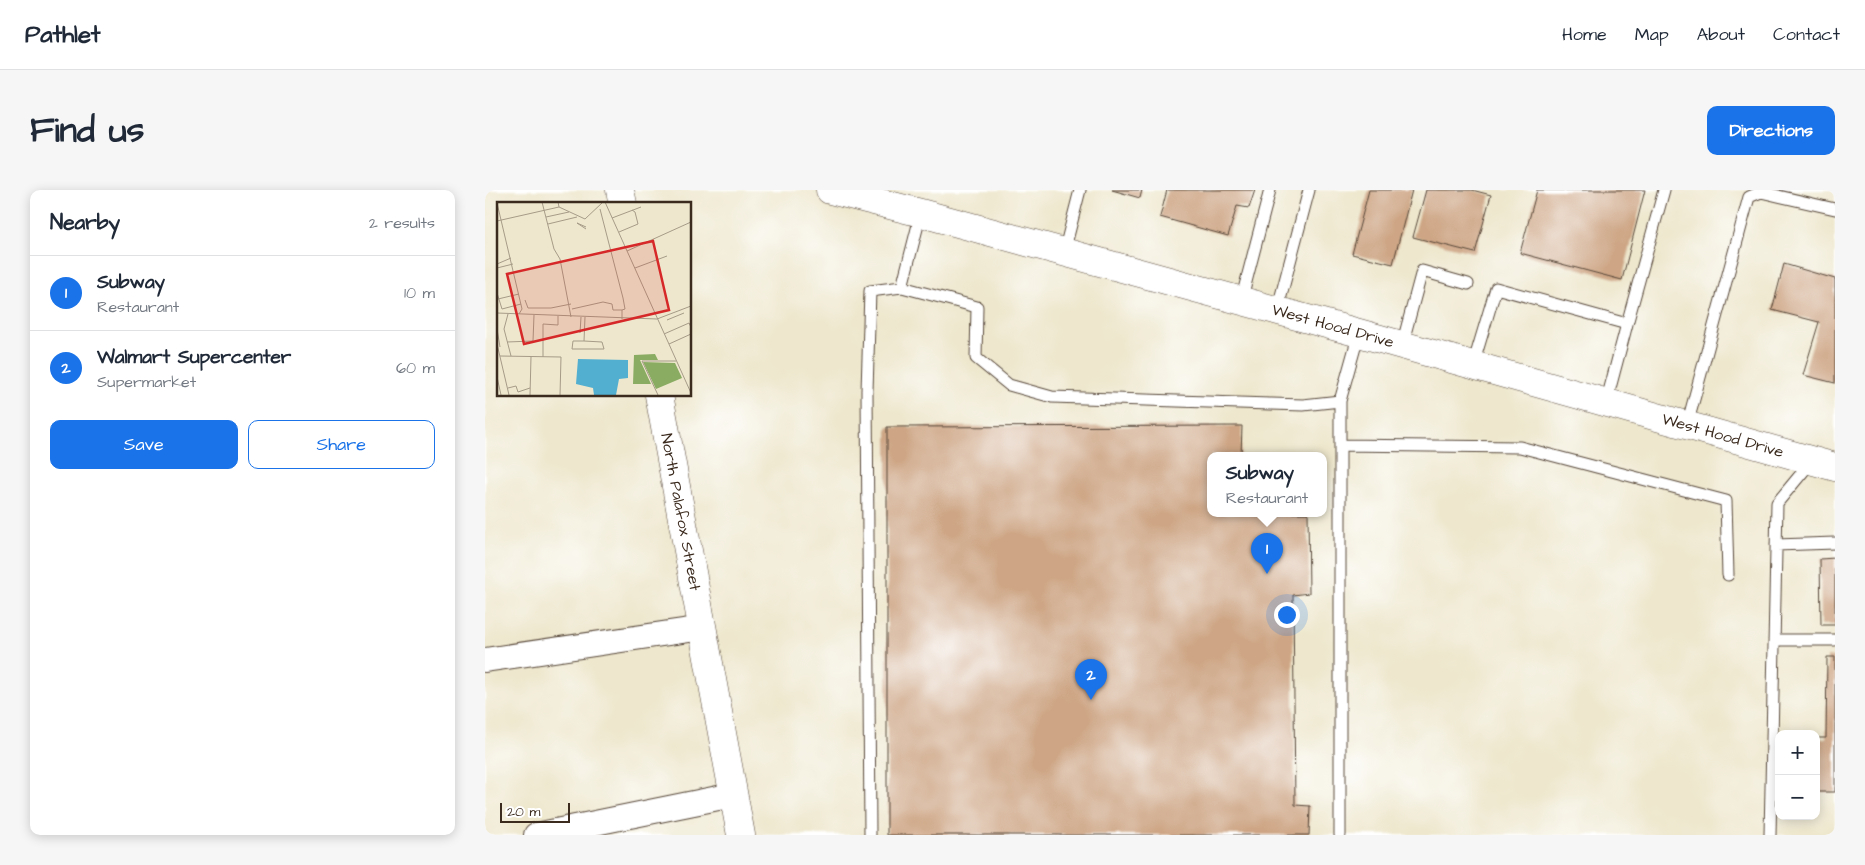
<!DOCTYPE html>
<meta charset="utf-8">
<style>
body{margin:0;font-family:"Architects Daughter",sans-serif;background:#f6f6f7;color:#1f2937}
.controls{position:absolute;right:15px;bottom:15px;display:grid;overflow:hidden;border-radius:10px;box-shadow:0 2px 12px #0003}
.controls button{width:45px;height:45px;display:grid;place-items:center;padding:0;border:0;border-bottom:1px solid #e0e1e3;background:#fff;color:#1f2937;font:25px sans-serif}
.scale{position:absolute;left:15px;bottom:12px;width:70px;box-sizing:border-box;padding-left:5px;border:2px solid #3b2a1e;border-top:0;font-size:14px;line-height:18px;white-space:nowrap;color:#3b2a1e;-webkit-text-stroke:4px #fff;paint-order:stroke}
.you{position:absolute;left:801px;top:424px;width:18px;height:18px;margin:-12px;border:4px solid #fff;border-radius:50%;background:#1a73e8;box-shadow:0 0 0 8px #1a73e833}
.badge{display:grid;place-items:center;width:32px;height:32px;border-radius:50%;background:#1a73e8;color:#fff;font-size:16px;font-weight:700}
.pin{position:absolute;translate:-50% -41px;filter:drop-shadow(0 1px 2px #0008)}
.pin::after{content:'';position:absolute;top:26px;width:18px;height:15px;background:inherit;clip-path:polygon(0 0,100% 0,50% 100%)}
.popup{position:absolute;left:722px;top:262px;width:120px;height:65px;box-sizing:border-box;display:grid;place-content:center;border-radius:10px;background:#fff;filter:drop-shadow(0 1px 4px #0005);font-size:16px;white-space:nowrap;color:#747a83}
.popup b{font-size:19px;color:#1f2937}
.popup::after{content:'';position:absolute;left:50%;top:100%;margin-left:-10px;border:10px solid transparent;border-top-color:#fff}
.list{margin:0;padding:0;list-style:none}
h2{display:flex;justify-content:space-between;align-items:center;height:65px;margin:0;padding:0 20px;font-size:21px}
h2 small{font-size:16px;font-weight:400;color:#747a83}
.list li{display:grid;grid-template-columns:32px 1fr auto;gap:15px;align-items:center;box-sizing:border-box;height:75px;padding:0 20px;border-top:1px solid #e0e1e3}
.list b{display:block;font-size:19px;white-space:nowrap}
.list p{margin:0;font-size:16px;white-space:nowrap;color:#747a83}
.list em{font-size:16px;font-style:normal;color:#747a83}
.actions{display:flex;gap:10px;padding:15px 20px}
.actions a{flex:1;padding:11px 0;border:1px solid #1a73e8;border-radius:10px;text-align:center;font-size:18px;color:#1a73e8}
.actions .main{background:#1a73e8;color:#fff}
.map{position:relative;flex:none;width:1350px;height:645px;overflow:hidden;border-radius:10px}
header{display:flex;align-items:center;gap:30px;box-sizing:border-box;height:70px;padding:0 25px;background:#fff;border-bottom:1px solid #e0e1e3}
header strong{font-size:24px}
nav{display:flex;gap:28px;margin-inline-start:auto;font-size:18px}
.intro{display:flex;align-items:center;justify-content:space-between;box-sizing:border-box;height:120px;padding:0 30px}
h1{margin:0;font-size:35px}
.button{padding:12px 22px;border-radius:10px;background:#1a73e8;color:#fff;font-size:18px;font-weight:700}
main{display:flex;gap:30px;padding:0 30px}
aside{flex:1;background:#fff;border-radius:10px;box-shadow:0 2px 12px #0003}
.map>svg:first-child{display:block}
</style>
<header>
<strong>Pathlet</strong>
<nav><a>Home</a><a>Map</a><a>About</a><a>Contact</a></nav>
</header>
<div class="intro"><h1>Find us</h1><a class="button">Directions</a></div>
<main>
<aside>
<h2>Nearby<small>2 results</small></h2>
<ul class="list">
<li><span class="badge">1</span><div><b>Subway</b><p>Restaurant</p></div><em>10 m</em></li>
<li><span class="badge">2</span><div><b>Walmart Supercenter</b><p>Supermarket</p></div><em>60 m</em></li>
</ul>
<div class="actions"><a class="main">Save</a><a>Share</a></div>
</aside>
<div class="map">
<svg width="1350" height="645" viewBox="0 0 1350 645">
<rect width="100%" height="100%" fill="#fff"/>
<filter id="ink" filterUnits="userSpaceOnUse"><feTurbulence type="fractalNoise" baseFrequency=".02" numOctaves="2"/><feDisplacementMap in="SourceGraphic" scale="10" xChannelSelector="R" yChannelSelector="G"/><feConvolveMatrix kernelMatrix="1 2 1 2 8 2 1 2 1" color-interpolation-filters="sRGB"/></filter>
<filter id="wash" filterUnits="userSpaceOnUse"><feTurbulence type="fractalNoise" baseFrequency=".0096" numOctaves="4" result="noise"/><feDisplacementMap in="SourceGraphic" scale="20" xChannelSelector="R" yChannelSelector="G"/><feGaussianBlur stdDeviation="1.12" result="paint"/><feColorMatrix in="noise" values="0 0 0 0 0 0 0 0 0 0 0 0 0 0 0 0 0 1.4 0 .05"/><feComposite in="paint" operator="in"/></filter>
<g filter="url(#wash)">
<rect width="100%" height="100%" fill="#eee7cd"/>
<g id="blocks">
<!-- building -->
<path fill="#cea685" d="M 627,0 L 657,0 L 655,8 Z
M 682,0 L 770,0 L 764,18 L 752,16 L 743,46 L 675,27 Z
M 884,0 L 927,0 L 908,74 L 867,64 Z
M 941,0 L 987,0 L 1006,5 L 990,63 L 928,47 Z
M 1052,0 L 1160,0 L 1137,90 L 1035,63 Z
M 1299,74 L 1350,89 L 1350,193 L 1318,185 L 1334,132 L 1287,120 Z
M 757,236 L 756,265 L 726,265 L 726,323 L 823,323 L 824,403 L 808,405 L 810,615 L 825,616 L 824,645 L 402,645 L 402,237 Z
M 1350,368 L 1350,435 L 1336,435 L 1335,369 Z
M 1342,467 L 1350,467 L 1350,602 L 1331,602 L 1331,548 L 1341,548 Z"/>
</g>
</g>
<g filter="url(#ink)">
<use href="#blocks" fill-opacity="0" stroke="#564638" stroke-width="1"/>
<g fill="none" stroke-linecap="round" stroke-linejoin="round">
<defs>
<path id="lane" d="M 579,62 L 595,0
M 417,97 L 492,117 L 491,168 L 524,195 L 567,207 L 818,215 L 855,211
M 756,111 L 785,0
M 792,121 L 824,0
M 917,155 L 937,81 L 983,94
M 988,175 L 1011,98 L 1142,134 L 1179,0
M 1121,213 L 1142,134
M 1202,235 L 1264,7 L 1276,2 L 1350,19
M 855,255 L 1035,257 L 1241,311 L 1243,385
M 1291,355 L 1350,353
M 1289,450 L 1350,450
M 385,645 L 382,201 L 385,101 L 417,97 L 436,23
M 855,645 L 855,211 L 874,143
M 1285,645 L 1292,313 L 1326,272"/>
<path id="street" d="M 0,470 L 218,438
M 51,645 L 248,605"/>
<g id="secondary">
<path d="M 135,0 L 138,14"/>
<path id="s1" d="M 345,0 L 436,23 L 874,143 L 1350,277"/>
<path id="s2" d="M 174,205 L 256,645"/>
</g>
</defs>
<!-- lane casing -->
<use href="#lane" stroke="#564638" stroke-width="13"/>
<!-- street casing -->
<use href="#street" stroke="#564638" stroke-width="26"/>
<!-- secondary casing -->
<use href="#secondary" stroke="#564638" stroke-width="29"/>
<!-- lane -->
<use href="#lane" stroke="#fff" stroke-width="11"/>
<!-- street -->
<use href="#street" stroke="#fff" stroke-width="24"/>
<!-- secondary -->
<use href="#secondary" stroke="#fff" stroke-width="28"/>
</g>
</g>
<g text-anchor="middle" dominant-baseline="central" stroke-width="4.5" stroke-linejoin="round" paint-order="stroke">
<!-- street labels -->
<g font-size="16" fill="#3b2a1e" stroke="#fff">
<text stroke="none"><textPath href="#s1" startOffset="521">West Hood Drive</textPath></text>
<text stroke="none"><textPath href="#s1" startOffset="926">West Hood Drive</textPath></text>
<text stroke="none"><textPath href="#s2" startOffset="119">North Palafox Street</textPath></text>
</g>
</g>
<!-- overview -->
<g transform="translate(12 12)">
<rect width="194" height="194" fill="#eee7cd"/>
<path d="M 158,152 L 161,158 L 143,158 L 154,182 L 136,182 L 137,153 ZM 146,160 L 178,161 L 185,176 L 159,187 Z" fill="#8aac62"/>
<path d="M 81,157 L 131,158 L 131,176 L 122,177 L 119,193 L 97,193 L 96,186 L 79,182 Z" fill="#52afd0"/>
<path fill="none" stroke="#a69b87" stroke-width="1" d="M 45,0 L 57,47 L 63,57 L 74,115M 108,0 L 194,191M 0,1 L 25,107 L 22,112M 62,5 L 88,17 L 106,0M 103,7 L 126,96 L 128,107 L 125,108 L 125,117M 49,15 L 72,10M 115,16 L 144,5M 0,19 L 62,5 L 61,0M 51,22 L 80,15M 89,25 L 80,21 L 89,27M 122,30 L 141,22 L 138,10 L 135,8M 130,49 L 194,20M 0,62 L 14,56M 0,66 L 16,62M 138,66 L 170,54M 0,91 L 5,107 L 24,102M 1,97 L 22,92M 28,98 L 31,106 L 54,106 L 74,102M 75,107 L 106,100 L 115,102 L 116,108 L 125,108M 0,111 L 160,117 L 194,104M 11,112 L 7,127 L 14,154M 170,118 L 187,111M 0,127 L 3,145M 83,131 L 84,115M 167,132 L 192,121 L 194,125M 87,139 L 105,140 L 107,147 L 75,147 L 76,139 L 87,139 L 88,115M 10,140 L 36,139 L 37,113M 0,142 L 12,193M 172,142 L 194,132M 3,154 L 64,155 L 63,193M 46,155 L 46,122 L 61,123 L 61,114M 0,175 L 4,193M 11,186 L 19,184 L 21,190 L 33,186M 33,193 L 34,155M 161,193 L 145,159 L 179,159"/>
<path fill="#d62828" fill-opacity="0.15" stroke="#d62828" stroke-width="2.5" d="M 156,39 L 172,108 L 27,142 L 10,72 Z"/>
<rect width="194" height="194" fill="none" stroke="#3b2a1e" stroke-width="2.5"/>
</g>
</svg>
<div class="controls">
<button>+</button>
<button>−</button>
</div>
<div class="scale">20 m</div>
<div class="you"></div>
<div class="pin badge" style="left:782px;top:384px">1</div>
<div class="popup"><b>Subway</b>Restaurant</div>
<div class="pin badge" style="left:606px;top:510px">2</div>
</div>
</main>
